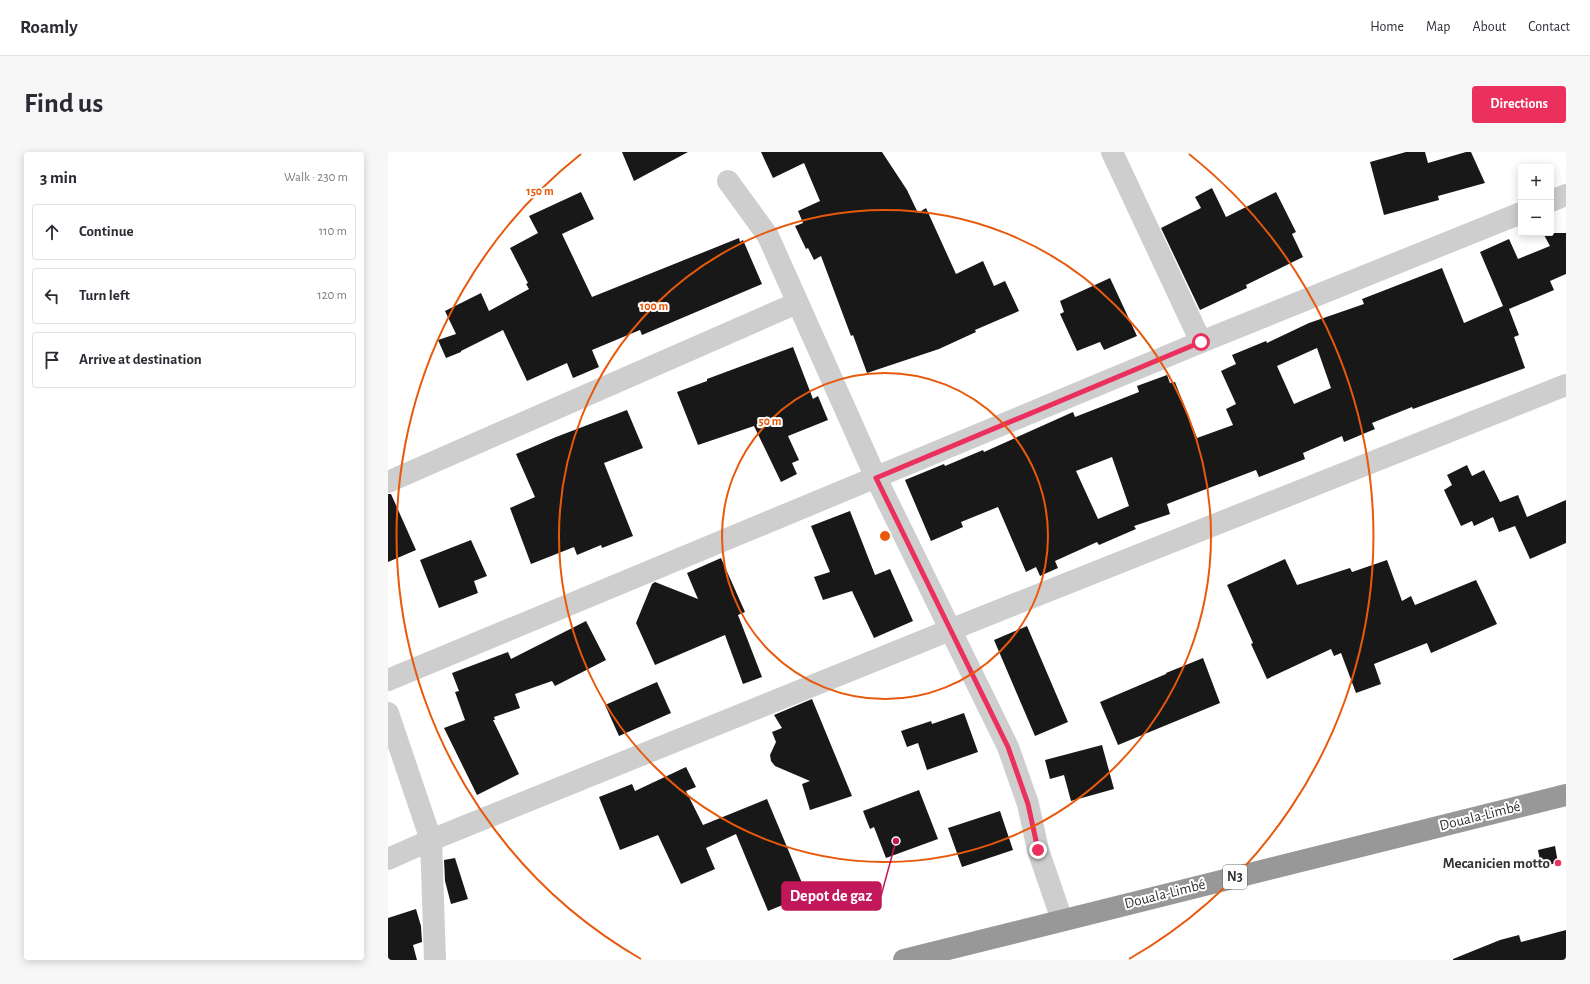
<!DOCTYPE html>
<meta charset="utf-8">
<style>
body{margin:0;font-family:"Alegreya Sans",sans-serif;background:#f7f7f7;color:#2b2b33}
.controls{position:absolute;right:12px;top:12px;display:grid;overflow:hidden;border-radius:4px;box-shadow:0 2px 10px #0003}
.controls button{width:36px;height:36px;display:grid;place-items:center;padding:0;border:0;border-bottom:1px solid #e1e1e2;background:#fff;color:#2b2b33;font:20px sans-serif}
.stop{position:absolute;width:12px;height:12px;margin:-9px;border:3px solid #ec305d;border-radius:50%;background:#fff}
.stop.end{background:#ec305d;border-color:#fff;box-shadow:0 1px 4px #0008}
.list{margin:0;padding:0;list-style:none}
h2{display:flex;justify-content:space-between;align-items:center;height:52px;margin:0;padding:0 16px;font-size:17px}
h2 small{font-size:13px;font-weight:400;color:#7c7c81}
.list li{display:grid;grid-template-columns:26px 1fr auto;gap:12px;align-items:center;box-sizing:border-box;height:56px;margin:0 8px 8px;padding:0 8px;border:1px solid #e1e1e2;border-radius:4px}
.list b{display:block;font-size:15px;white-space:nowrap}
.list em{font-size:13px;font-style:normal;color:#7c7c81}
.icon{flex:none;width:22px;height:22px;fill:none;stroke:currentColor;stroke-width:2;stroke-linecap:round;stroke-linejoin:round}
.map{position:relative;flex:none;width:1178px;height:808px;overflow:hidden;border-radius:4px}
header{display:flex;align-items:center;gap:24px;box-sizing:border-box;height:56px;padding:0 20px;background:#fff;border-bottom:1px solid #e1e1e2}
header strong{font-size:19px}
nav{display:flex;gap:22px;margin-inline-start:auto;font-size:14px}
.intro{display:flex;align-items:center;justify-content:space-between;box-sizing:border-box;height:96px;padding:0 24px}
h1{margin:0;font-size:28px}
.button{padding:10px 18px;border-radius:4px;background:#ec305d;color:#fff;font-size:14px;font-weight:700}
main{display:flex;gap:24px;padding:0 24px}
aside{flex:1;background:#fff;border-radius:4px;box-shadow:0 2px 10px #0003}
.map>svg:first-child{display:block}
</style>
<header>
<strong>Roamly</strong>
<nav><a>Home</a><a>Map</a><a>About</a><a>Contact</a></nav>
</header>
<div class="intro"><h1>Find us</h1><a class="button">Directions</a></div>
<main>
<aside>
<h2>3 min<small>Walk · 230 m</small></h2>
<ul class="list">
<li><svg class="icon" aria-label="ahead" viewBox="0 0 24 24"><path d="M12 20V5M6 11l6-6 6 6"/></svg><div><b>Continue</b></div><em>110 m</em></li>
<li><svg class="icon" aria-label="left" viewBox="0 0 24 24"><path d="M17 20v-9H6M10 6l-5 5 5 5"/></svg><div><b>Turn left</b></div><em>120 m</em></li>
<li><svg class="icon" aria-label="arrive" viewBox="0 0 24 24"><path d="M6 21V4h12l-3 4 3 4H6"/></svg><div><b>Arrive at destination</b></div></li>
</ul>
</aside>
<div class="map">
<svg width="1178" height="808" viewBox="0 0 1178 808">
<rect width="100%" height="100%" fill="#fff"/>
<!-- building -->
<path fill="#181818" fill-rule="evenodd" d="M 234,0 L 300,0 L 246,29 Z
M 373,0 L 494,0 L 519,38 L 530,61 L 538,56 L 568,122 L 595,109 L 606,134 L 617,129 L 631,159 L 587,178 L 588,180 L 551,197 L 479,221 L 465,183 L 463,184 L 433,104 L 426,108 L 420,96 L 418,97 L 407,74 L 415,71 L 410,59 L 432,49 L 416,11 L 385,26 Z
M 1018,0 L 1037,0 L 1040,11 L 1078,0 L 1083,0 L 1097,31 L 1050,44 L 1051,48 L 996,63 L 982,10 Z
M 824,36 L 838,65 L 888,40 L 908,80 L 904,82 L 915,105 L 858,133 L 859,136 L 812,158 L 773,76 L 813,56 L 807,45 Z
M 193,40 L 206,67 L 174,82 L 204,145 L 351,86 L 352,90 L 355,88 L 374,132 L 254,183 L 252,178 L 204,198 L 211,215 L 185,226 L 179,211 L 139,229 L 115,178 L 73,199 L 73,200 L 58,206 L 50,188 L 68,182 L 57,159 L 93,141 L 101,159 L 141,137 L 138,132 L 140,131 L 122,96 L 150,81 L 141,64 Z
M 1155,81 L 1178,81 L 1178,122 L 1162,129 L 1166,138 L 1121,157 L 1131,183 L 1126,185 L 1137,216 L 1025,257 L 1024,255 L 984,271 L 987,277 L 956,290 L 954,284 L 915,301 L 917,307 L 871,325 L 868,318 L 779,352 L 782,362 L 746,374 L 748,377 L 711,393 L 709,390 L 667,409 L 670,416 L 652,424 L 648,415 L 638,420 L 610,355 L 573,370 L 575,375 L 543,389 L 517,328 L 556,312 L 557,314 L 595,298 L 596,300 L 685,260 L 687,265 L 751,240 L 749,234 L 779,223 L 782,231 L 787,230 L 809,286 L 845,273 L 838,257 L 848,252 L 833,219 L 848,212 L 844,203 L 878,189 L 879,191 L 921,171 L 976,152 L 974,147 L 1054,116 L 1076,171 L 1115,154 L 1092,100 L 1121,87 L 1130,107 L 1162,94 ZM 929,196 L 943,236 L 906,252 L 889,214 ZM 724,305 L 741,354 L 710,367 L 688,319 Z
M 722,126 L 749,184 L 716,198 L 712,190 L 689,199 L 672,162 L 676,160 L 672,149 Z
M 405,195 L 425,247 L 430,244 L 440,268 L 400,284 L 411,308 L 404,311 L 409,322 L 393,330 L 366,274 L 310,293 L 289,240 L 319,229 L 319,227 Z
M 239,258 L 255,296 L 216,311 L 245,384 L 214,396 L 213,393 L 189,403 L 186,395 L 143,412 L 122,356 L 147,345 L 128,302 L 168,285 Z
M 1079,313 L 1084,324 L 1096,318 L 1112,350 L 1130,343 L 1139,365 L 1178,348 L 1178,391 L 1142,407 L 1127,374 L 1111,380 L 1105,365 L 1086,374 L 1084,369 L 1073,374 L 1056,338 L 1064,333 L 1059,323 Z
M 0,342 L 3,342 L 28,398 L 0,410 Z
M 462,359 L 487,423 L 502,417 L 525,469 L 486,486 L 464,439 L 435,448 L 426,425 L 442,420 L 423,374 Z
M 83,388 L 99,424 L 86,429 L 90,441 L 51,456 L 32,408 Z
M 333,406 L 357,460 L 350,463 L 374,525 L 355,532 L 337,483 L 267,513 L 248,471 L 264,432 L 267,430 L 310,447 L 299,421 Z
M 897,407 L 909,433 L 962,416 L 964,420 L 999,408 L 1014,449 L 1023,444 L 1027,453 L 1088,428 L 1109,472 L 1043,501 L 1039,491 L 986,512 L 993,532 L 968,541 L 953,501 L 946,504 L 943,497 L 879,527 L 863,492 L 865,491 L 839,433 Z
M 198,469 L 218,508 L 167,534 L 164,529 L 127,542 L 132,556 L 106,565 L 107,568 L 105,568 L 131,622 L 89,643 L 56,576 L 77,568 L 67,540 L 71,539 L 64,521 L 120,500 L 123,507 Z
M 639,474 L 680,570 L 647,584 L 606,488 Z
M 815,506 L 832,551 L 730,593 L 712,550 L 778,522 L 778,521 Z
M 269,530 L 283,561 L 231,584 L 217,553 Z
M 424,547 L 464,644 L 422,658 L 414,632 L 422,629 L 387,614 L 383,609 L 382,603 L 388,590 L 384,580 L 394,576 L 386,563 Z
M 576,561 L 590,600 L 539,618 L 530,591 L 519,595 L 513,579 L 543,569 L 544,572 Z
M 714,593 L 726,637 L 683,649 L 676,623 L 662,627 L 657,608 Z
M 298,615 L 308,635 L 298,639 L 315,673 L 379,647 L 419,743 L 380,759 L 348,682 L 318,696 L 327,717 L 293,732 L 270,683 L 232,698 L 211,645 L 244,632 L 247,639 Z
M 531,638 L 550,687 L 498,706 L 486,675 L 482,677 L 475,659 Z
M 612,659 L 625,698 L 574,715 L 560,676 Z
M 1167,694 L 1170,711 L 1153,714 L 1150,698 Z
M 67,706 L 80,747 L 63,752 L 57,729 L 56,708 Z
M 28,757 L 33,774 L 34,790 L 25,793 L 29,808 L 0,808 L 0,766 Z
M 1178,778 L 1178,808 L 1065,808 L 1065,807 L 1112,788 L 1131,783 L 1133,790 Z"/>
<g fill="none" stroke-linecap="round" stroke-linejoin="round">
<!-- minor -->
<path stroke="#cecece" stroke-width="22" d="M 724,0 L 813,190
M 340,29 L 380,84 L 488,326 L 620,595 L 640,652 L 650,698 L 674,768
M 1163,49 L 1178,43
M 0,330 L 409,151
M 0,528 L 813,190 L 1133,61
M 0,561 L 43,688 L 47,808
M 0,707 L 43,688 L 562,478 L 1178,233"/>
<!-- highway -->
<path stroke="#989898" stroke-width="22" d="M 516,808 L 1178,643"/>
</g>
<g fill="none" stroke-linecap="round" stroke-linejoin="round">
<!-- route -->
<path stroke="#ec305d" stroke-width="5" d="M 650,698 L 640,652 L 620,595 L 488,326 L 813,190"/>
</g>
<!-- distance rings -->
<g fill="none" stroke="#e8590c" stroke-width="2">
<circle cx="497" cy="384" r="163"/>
<circle cx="497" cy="384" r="326"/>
<path d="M253 807A488 488 0 0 1 193 2M801 2A488 488 0 0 1 741 807"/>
</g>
<!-- markers -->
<circle fill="#ec305d" stroke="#fff" stroke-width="1.5" cx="1170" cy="711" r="4"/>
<g text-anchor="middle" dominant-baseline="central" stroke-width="4" stroke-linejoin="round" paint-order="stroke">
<!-- shield labels -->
<rect fill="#fff" stroke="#6f6f6f" stroke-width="1" x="835" y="713" width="24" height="24" rx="3"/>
<g font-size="14" font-weight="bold" fill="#313131">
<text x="847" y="725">N3</text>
</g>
<!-- street labels -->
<g font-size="15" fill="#313131" stroke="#fff">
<text transform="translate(1092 664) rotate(-14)">Douala-Limbé</text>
<text transform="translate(777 742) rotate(-14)">Douala-Limbé</text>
</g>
<!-- poi labels -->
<g font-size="15" font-weight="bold" fill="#313131" stroke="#fff" text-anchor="end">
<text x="1162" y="711">Mecanicien motto</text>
</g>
</g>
<circle cx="497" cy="384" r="6" fill="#e8590c" stroke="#fff" stroke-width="2"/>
<g font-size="12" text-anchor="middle" font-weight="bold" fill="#e8590c" stroke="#fff" stroke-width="4" stroke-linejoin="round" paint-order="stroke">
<text x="152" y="43">150 m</text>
<text x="266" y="158">100 m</text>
<text x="382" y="273">50 m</text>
</g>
<!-- callouts -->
<path fill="none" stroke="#c2185b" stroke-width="1.5" d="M508 689L493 744"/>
<circle fill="#c2185b" stroke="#fff" stroke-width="1.5" cx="508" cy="689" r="4"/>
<rect fill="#c2185b" stroke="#c2185b" stroke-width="1.5" x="394" y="730" width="99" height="28" rx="4"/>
<g font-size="16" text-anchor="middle" font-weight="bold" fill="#fff">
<text x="443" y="749">Depot de gaz</text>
</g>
</svg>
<div class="controls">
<button>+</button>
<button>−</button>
</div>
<div class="stop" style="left:813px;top:190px"></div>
<div class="stop end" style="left:650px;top:698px"></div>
</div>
</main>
